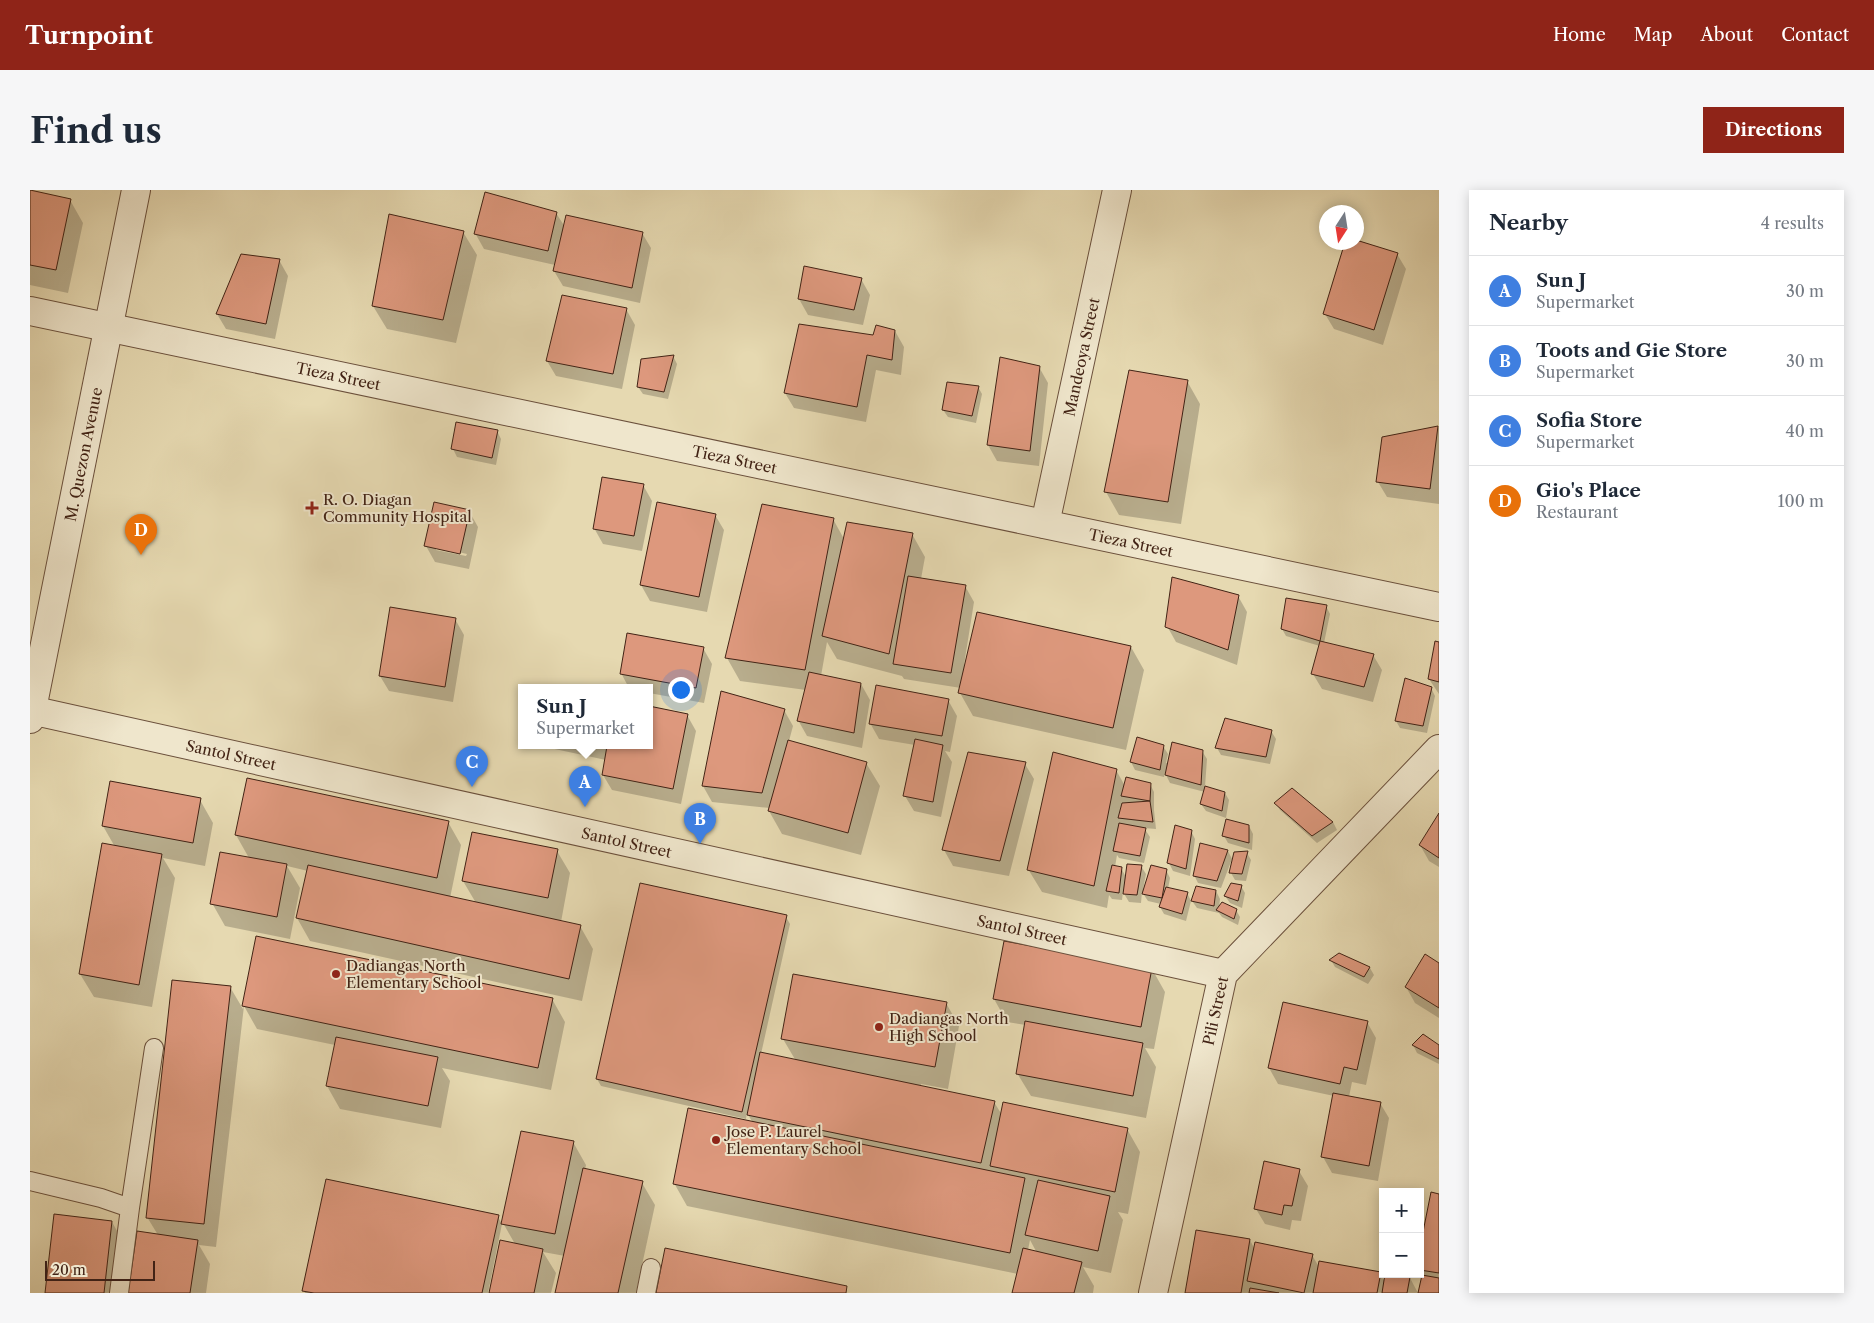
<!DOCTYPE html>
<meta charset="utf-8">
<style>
body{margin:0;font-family:"Libre Caslon Text",serif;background:#f6f6f7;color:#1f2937}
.controls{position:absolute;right:15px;bottom:15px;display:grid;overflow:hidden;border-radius:0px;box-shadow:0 2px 12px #0003}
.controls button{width:45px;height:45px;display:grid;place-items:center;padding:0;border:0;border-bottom:1px solid #e0e1e3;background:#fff;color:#1f2937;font:25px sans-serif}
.compass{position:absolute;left:1289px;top:15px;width:45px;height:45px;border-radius:50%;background:#fff;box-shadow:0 2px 12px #0003;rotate:192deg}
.scale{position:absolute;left:15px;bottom:12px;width:110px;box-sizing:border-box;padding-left:5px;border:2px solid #422315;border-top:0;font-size:14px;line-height:18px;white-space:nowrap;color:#422315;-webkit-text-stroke:4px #efe6cc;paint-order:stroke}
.you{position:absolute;left:650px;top:499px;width:18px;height:18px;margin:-12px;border:4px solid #fff;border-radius:50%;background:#1a73e8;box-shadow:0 0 0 8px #1a73e833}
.badge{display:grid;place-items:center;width:32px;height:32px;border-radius:50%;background:#8f2418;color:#fff;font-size:16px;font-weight:700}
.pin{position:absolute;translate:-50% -41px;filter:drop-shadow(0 1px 2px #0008)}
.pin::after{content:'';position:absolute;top:26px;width:18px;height:15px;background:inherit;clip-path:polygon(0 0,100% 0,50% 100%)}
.popup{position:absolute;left:488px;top:494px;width:135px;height:65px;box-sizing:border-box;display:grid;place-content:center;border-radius:0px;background:#fff;filter:drop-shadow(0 1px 4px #0005);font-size:16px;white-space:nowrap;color:#747a83}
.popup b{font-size:19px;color:#1f2937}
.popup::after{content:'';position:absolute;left:50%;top:100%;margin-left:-10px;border:10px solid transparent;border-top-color:#fff}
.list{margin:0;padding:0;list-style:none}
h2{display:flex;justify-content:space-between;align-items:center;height:65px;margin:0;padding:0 20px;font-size:21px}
h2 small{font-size:16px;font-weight:400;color:#747a83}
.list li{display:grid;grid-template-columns:32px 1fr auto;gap:15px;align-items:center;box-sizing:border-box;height:70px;padding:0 20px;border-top:1px solid #e0e1e3}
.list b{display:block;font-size:19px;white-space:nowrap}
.list p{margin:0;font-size:16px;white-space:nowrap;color:#747a83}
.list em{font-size:16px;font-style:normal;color:#747a83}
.map{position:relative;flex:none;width:1409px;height:1103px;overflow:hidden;border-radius:0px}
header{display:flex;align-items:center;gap:30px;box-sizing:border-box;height:70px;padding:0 25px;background:#8f2418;color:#fff}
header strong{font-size:24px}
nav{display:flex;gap:28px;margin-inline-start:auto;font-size:18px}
.intro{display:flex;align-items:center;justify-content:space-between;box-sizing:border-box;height:120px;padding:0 30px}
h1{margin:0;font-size:35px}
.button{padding:12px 22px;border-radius:0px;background:#8f2418;color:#fff;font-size:18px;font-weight:700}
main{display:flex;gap:30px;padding:0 30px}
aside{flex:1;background:#fff;border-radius:0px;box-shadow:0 2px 12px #0003}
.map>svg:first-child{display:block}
</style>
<header>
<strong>Turnpoint</strong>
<nav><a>Home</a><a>Map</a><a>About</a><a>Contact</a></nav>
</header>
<div class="intro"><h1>Find us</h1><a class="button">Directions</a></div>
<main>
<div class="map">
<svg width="1409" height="1103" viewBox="0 0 1409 1103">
<rect width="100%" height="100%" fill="#e6d9b1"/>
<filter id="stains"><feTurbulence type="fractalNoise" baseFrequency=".004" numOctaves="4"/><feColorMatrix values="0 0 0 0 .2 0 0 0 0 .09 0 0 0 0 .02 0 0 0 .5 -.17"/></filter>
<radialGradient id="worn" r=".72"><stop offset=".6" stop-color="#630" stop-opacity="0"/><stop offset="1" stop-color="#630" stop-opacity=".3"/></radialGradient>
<!-- shadow -->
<path fill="#0003" fill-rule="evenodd" d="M 0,1 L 40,10 L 53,33 L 38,103 L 0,95 Z
M 526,23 L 535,37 L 612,43 L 621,58 L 610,113 L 533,96 L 524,81 L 525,75 L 454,59 L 445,43 Z
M 433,42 L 447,65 L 426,153 L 357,139 L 343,116 Z
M 1367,64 L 1376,79 L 1353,155 L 1304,139 L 1295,124 Z
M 249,70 L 258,86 L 245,149 L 196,139 L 187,124 Z
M 831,89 L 840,105 L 833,135 L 778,125 L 769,109 Z
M 596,119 L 605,135 L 592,199 L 526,186 L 517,171 Z
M 865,141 L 874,157 L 871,185 L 846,180 L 836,232 L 764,218 L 755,203 L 844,146 Z
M 643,166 L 647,174 L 638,209 L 613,204 L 608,197 Z
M 1009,177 L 1018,193 L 1009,276 L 967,271 L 958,255 Z
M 1157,191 L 1170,214 L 1151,334 L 1089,325 L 1076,302 Z
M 948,197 L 952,204 L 946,233 L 918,227 L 913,220 Z
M 1408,237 L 1409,239 L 1409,314 L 1357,307 L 1348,292 Z
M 467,241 L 471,249 L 466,275 L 427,267 L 423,259 Z
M 613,295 L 622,311 L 612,361 L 573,354 L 564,338 Z
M 439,321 L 448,337 L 439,379 L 405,372 L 396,356 ZM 406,357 L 437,364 L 436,366 L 406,360 Z
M 685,325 L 694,340 L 677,422 L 620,411 L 611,395 Z
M 803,329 L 814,349 L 882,344 L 895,367 L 891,389 L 935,396 L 944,412 L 934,475 L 1101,457 L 1114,480 L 1096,560 L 943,526 L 930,503 L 931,498 L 874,489 L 872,486 L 807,469 L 797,452 L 791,486 L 831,494 L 840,510 L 832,558 L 777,546 L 768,530 L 776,500 L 710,491 L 697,468 Z
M 1208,406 L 1217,422 L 1207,475 L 1146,452 L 1137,436 Z
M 1296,416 L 1300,424 L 1294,453 L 1343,465 L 1352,480 L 1343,512 L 1292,499 L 1283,484 L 1290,456 L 1256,446 L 1252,439 Z
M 425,429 L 434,445 L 423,512 L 359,501 L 350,486 Z
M 1409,454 L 1409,504 L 1399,489 Z
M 673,458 L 682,474 L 674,513 L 619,503 L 619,498 L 599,498 L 591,483 Z
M 1401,498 L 1405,506 L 1397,543 L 1370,538 L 1366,531 Z
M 918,510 L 927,526 L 920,562 L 915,561 L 922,572 L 911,627 L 884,621 L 875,606 L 885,555 L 849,549 L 840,533 Z
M 619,518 L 657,525 L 666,541 L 651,614 L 582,600 L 573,585 L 576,570 L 520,558 L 518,556 L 619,556 Z
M 754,520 L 763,536 L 759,551 L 836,573 L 850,596 L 831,665 L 752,644 L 739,621 L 740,618 L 682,612 L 673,596 Z
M 1241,541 L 1246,549 L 1240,574 L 1191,565 L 1187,558 Z
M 1133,556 L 1138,564 L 1136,573 L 1139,573 L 1172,561 L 1177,569 L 1175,597 L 1195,603 L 1199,610 L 1196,628 L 1176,621 L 1171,614 L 1175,602 L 1140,593 L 1135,583 L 1134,587 L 1105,580 L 1101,572 Z
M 995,574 L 1004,589 L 979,686 L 923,676 L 914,660 Z
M 1086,580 L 1095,596 L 1120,594 L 1124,602 L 1124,620 L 1126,639 L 1114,638 L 1120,647 L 1114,673 L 1089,668 L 1087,665 L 1085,677 L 1091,678 L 1097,689 L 1111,676 L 1116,684 L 1113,700 L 1115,700 L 1136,680 L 1140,688 L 1138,699 L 1157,703 L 1161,711 L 1156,731 L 1134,724 L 1130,717 L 1131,714 L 1118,711 L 1112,702 L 1111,713 L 1099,712 L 1093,702 L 1092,710 L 1082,709 L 1079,705 L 1077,718 L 1012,702 L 998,679 Z
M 218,590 L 418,632 L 431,655 L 420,708 L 446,713 L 433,691 L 527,661 L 540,683 L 531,732 L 550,736 L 563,759 L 552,811 L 280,751 L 267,728 L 278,681 L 257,676 L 270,698 L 260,749 L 195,736 L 182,713 L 219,668 L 206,645 Z
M 81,592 L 170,610 L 183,633 L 175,676 L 133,668 L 145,688 L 122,817 L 64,807 L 50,784 L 85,657 L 73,636 Z
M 1262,600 L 1303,632 L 1307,640 L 1287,653 L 1250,620 L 1246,613 Z
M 1409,626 L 1409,677 L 1399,671 L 1390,655 Z
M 1219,636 L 1223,644 L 1222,660 L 1198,653 L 1194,646 Z
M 1161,641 L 1165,649 L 1160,686 L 1143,681 L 1139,673 Z
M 1170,654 L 1198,661 L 1202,669 L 1191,698 L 1168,693 L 1164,685 Z
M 1217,663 L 1221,670 L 1216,691 L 1205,690 L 1201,683 Z
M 1211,696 L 1215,703 L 1212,718 L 1200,713 L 1195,706 Z
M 1186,701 L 1190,709 L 1189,718 L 1206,720 L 1210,727 L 1208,735 L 1192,727 L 1189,723 L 1167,718 L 1162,711 Z
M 756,727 L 760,734 L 731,864 L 766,871 L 753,849 L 916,813 L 929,836 L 918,899 L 891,894 L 891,897 L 964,912 L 972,925 L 1097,939 L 1110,962 L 1098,1024 L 1088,1022 L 1093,1030 L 1081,1083 L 1053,1077 L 1064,1096 L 1063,1103 L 983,1103 L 988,1084 L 657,1016 L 644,993 L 723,933 L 717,923 L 716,929 L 571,896 L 567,889 ZM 1000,1050 L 1007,1063 L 998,1060 Z
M 227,748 L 522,809 L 535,832 L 521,900 L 412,878 L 420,891 L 411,938 L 310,919 L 297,896 L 305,855 L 227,839 L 214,816 L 186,1057 L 169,1055 L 180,1074 L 176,1103 L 99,1103 L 108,1042 L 128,1045 L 117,1027 L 200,797 L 213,819 Z
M 1309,765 L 1340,778 L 1344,785 L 1338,794 L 1305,777 L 1301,770 Z
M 1409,774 L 1409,828 L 1385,813 L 1376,797 Z
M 1122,779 L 1135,802 L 1124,859 L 1115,858 L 1126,877 L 1116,928 L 1001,906 L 987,883 L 996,835 L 977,832 L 964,809 Z
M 1337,832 L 1346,848 L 1336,895 L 1322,892 L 1319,907 L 1350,913 L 1359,928 L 1348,991 L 1302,983 L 1293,967 L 1304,906 L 1248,894 L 1239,878 Z
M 1383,855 L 1409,856 L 1409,874 L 1387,863 Z
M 543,952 L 556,975 L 555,980 L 612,993 L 625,1015 L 606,1103 L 527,1103 L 535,1066 L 513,1062 L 526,1083 L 521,1103 L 460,1103 L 471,1052 L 485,1054 L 473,1033 Z
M 1269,981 L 1278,996 L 1271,1031 L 1262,1030 L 1260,1040 L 1235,1034 L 1226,1019 Z
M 1409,1005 L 1409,1103 L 1390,1103 L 1393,1088 L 1390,1084 L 1390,1063 Z
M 25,1025 L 82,1032 L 95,1055 L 89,1103 L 16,1103 Z
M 468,1027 L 472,1034 L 458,1103 L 275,1103 L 274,1100 Z
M 1167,1042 L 1220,1050 L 1225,1060 L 1282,1065 L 1289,1077 L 1350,1084 L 1355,1092 L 1357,1084 L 1380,1088 L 1388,1103 L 1157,1103 Z"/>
<!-- building -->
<path fill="#dd987d" stroke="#422315" d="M 0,0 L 41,9 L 26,80 L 0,75 Z
M 455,2 L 527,22 L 518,61 L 444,44 Z
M 359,24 L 434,41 L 413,130 L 342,116 Z
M 536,25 L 613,42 L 602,98 L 523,81 Z
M 1326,50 L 1368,63 L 1344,140 L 1293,124 L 1315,52 L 1326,52 Z
M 211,64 L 250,69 L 236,134 L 186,124 Z
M 774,76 L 832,88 L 824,120 L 768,109 Z
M 532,105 L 597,118 L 583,184 L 516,171 Z
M 769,134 L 843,145 L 846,135 L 865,140 L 862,170 L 837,165 L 827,217 L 754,203 Z
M 644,165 L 634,202 L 607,197 L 611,169 Z
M 970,167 L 1010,176 L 1000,261 L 957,255 Z
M 1099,180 L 1158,190 L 1138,312 L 1074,302 Z
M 917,192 L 949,196 L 942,226 L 912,220 Z
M 426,232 L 468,240 L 462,268 L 421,259 Z
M 1408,236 L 1400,299 L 1346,292 L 1352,247 Z
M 572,287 L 614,294 L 604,346 L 563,339 Z
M 404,312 L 440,320 L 430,364 L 394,356 Z
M 627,312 L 686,324 L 669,407 L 610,395 Z
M 732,314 L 804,328 L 775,480 L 695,468 Z
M 817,332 L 883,343 L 859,464 L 792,446 Z
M 878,386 L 936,395 L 921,483 L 863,474 Z
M 1142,387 L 1209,405 L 1198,460 L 1135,437 Z
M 1256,408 L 1297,415 L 1290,451 L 1251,439 Z
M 360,417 L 426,428 L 415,497 L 349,486 Z
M 947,422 L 1101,456 L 1083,538 L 928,503 Z
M 597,443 L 674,457 L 666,498 L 590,484 Z
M 1290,451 L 1344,464 L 1334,497 L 1281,484 Z
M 1405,451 L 1409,452 L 1409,492 L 1398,489 Z
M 779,482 L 831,493 L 824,543 L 767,531 Z
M 1375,488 L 1402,497 L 1393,536 L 1365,531 Z
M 846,495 L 919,509 L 912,546 L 839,534 Z
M 691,501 L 755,519 L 732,603 L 672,596 Z
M 619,516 L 658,524 L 643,599 L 572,585 L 577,556 L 619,556 Z
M 1195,528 L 1242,540 L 1236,567 L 1185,558 Z
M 1107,547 L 1134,555 L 1130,580 L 1100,572 Z
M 885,549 L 913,555 L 903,612 L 873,606 Z
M 758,550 L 837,572 L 818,643 L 738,621 Z
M 1142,552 L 1173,560 L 1171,595 L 1135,585 Z
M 938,562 L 996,572 L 970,671 L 912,660 Z
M 1023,562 L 1087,579 L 1064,696 L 997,680 Z
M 1096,587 L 1121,593 L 1120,611 L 1091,606 Z
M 217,588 L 419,631 L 407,688 L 205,645 Z
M 80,591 L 171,608 L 163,653 L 72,636 Z
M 1175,596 L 1195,602 L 1192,621 L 1170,614 Z
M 1262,598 L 1303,632 L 1282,646 L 1244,613 Z
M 1120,611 L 1123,632 L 1088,628 L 1092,613 Z
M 1409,623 L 1409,668 L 1389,655 Z
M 1196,629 L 1219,635 L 1219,653 L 1192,646 Z
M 1089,633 L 1116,638 L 1110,666 L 1083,661 Z
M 1145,635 L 1162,640 L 1156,679 L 1137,673 Z
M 442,642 L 528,659 L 518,708 L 432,691 Z
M 72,653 L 132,664 L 109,795 L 49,784 Z
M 1170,653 L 1198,660 L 1187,691 L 1163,686 Z
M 1218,661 L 1212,684 L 1199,683 L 1204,662 Z
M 190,662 L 257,674 L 247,727 L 180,714 Z
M 1097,674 L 1112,675 L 1107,705 L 1093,704 Z
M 278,675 L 551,735 L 539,789 L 266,728 Z
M 1082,675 L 1092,677 L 1089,703 L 1076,701 Z
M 1121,675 L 1137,679 L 1132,708 L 1112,704 Z
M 610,693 L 757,725 L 712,922 L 566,889 Z
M 1201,693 L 1212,695 L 1208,711 L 1194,706 Z
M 1166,696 L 1186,700 L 1184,716 L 1161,711 Z
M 1136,697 L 1158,702 L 1152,724 L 1129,717 Z
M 1192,712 L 1207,719 L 1204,729 L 1186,720 Z
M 226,746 L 523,808 L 508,878 L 212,816 Z
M 974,751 L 1122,778 L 1111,837 L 963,809 Z
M 1309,763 L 1340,777 L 1334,787 L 1299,770 Z
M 1395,764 L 1409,773 L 1409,818 L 1375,797 Z
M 763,784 L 917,812 L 905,877 L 751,849 Z
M 142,790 L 201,796 L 174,1034 L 116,1028 Z
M 1253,812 L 1338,831 L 1327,880 L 1314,877 L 1310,894 L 1238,878 Z
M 995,831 L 1113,853 L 1103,906 L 986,884 Z
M 1393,844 L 1409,855 L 1409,869 L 1382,855 Z
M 306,847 L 408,867 L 398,916 L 296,896 Z
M 730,862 L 965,911 L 951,973 L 717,925 Z
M 1303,903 L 1351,912 L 1339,976 L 1291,967 Z
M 973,912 L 1098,938 L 1085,1002 L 960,976 Z
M 658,918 L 995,988 L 980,1063 L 643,994 Z
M 491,941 L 544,951 L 525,1044 L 471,1034 Z
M 1234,971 L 1270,979 L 1262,1016 L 1254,1015 L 1252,1025 L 1224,1019 Z
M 553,978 L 613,991 L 588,1103 L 525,1103 Z
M 296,989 L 469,1025 L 452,1103 L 284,1103 L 272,1101 Z
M 1008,990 L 1080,1006 L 1068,1061 L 995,1045 Z
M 1401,1002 L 1409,1004 L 1409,1083 L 1390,1080 L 1390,1057 Z
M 24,1024 L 82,1031 L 74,1103 L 15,1103 Z
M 1166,1040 L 1220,1049 L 1211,1103 L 1155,1103 Z
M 107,1041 L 168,1050 L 160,1103 L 98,1103 Z
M 470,1050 L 513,1059 L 504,1103 L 459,1103 Z
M 1225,1052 L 1283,1064 L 1274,1103 L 1217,1091 Z
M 635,1058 L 817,1096 L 816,1103 L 626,1103 Z
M 993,1058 L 1052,1072 L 1044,1103 L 982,1103 Z
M 1289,1071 L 1351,1082 L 1347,1103 L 1283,1103 Z
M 1355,1084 L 1380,1087 L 1377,1103 L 1352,1103 Z
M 1392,1085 L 1409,1088 L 1409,1103 L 1388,1103 Z
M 1220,1098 L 1249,1103 L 1219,1103 Z"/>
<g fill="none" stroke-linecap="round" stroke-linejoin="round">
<defs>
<path id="service" d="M 0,991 L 71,1008 L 100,1018 L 89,1103
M 100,1018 L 124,858
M 616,1103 L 621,1078"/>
<g id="minor">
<path id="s1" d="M 0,121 L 1409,417"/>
<path id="s2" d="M 1015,334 L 1087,0"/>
<path id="s3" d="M 0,520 L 1193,784"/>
<path id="s4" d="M 1123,1103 L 1193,784 L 1409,559"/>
</g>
<g id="tertiary">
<path id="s5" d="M 0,529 L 106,0"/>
</g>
</defs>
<!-- service casing -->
<use href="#service" stroke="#6b503c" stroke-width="20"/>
<!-- minor casing -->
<use href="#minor" stroke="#6b503c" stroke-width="30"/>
<!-- tertiary casing -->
<use href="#tertiary" stroke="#6b503c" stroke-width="30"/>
<!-- service -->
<use href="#service" stroke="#efe6cc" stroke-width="18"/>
<!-- minor -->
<use href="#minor" stroke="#efe6cc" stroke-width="28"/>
<!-- tertiary -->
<use href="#tertiary" stroke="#efe6cc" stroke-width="28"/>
</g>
<!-- markers -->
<g fill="#8f2418" stroke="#efe6cc" stroke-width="2">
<path d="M279.5 310.5h5v5h5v5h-5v5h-5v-5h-5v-5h5z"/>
<circle cx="306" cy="784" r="5"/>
<circle cx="849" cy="837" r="5"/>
<circle cx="686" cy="950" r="5"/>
</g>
<g text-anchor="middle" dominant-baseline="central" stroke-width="4" stroke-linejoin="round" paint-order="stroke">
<!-- street labels -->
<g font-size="15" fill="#422315" stroke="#efe6cc">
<text stroke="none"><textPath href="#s2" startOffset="171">Mandeoya Street</textPath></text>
<text stroke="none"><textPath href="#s1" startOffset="315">Tieza Street</textPath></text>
<text stroke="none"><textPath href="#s5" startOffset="270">M. Quezon Avenue</textPath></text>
<text stroke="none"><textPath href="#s1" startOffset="720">Tieza Street</textPath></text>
<text stroke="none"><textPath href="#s1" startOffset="1125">Tieza Street</textPath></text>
<text stroke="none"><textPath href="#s3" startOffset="206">Santol Street</textPath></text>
<text stroke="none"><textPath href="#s3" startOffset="611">Santol Street</textPath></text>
<text stroke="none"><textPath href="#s3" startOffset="1016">Santol Street</textPath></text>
<text stroke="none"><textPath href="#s4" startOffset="289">Pili Street</textPath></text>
</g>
<!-- poi labels -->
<g font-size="15" fill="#422315" stroke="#efe6cc" text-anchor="start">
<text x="293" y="309">R. O. Diagan<tspan x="293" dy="17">Community Hospital</tspan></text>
<text x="316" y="775">Dadiangas North<tspan x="316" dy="17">Elementary School</tspan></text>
<text x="859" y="828">Dadiangas North<tspan x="859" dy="17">High School</tspan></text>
<text x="696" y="941">Jose P. Laurel<tspan x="696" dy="17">Elementary School</tspan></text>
</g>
</g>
<rect width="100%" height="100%" filter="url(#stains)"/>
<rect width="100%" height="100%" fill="url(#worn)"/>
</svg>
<div class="controls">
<button>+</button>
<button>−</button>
</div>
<svg class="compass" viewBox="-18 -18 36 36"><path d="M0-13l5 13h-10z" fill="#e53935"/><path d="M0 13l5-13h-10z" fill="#747a83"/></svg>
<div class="scale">20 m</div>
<div class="you"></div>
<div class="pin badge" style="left:555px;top:617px;background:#3f7fe0">A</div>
<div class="popup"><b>Sun J</b>Supermarket</div>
<div class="pin badge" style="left:670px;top:654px;background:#3f7fe0">B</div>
<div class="pin badge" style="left:442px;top:597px;background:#3f7fe0">C</div>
<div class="pin badge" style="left:111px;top:365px;background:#e8710a">D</div>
</div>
<aside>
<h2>Nearby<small>4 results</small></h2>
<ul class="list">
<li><span class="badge" style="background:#3f7fe0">A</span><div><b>Sun J</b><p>Supermarket</p></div><em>30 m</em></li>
<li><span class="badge" style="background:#3f7fe0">B</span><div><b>Toots and Gie Store</b><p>Supermarket</p></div><em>30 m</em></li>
<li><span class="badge" style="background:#3f7fe0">C</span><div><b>Sofia Store</b><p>Supermarket</p></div><em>40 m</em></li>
<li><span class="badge" style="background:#e8710a">D</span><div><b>Gio's Place</b><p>Restaurant</p></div><em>100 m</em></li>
</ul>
</aside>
</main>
